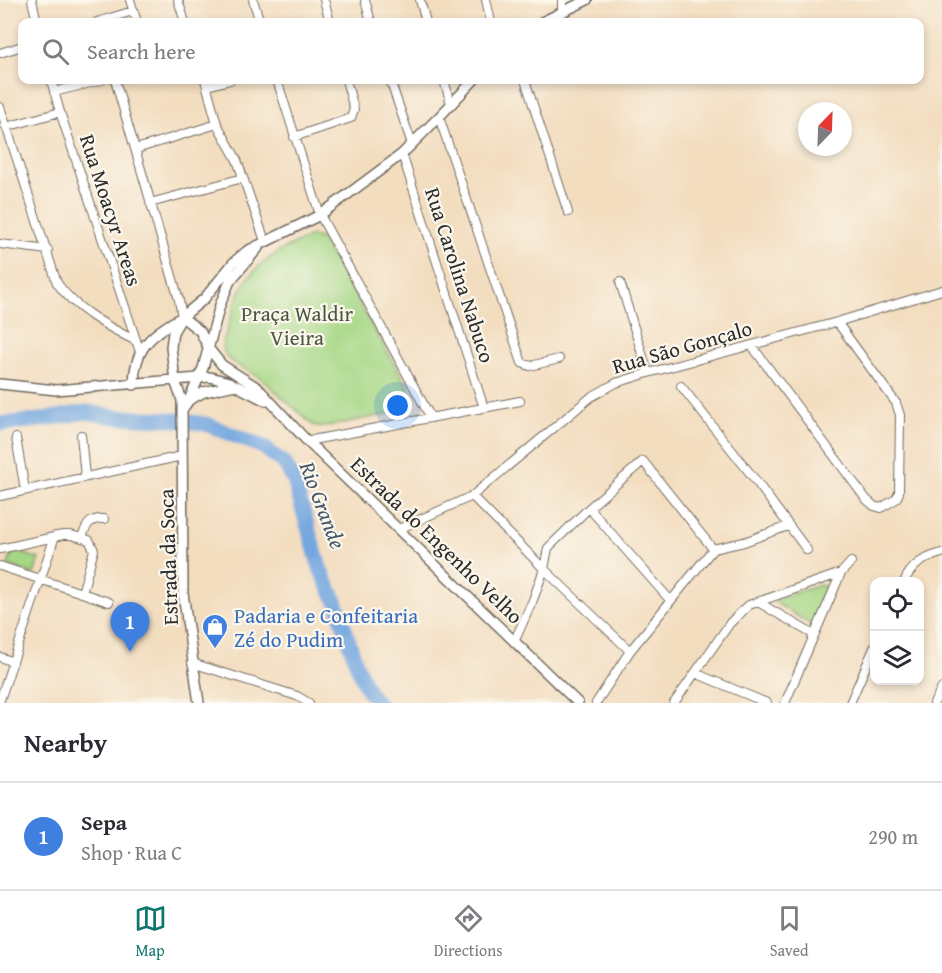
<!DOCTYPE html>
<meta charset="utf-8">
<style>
body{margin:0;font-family:"Gentium Book Plus",serif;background:#f2f2f3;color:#2b2b33}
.controls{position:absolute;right:18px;bottom:18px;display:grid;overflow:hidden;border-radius:12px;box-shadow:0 3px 9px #0003}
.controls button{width:54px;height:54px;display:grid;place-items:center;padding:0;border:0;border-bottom:2px solid #e1e1e2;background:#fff;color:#2b2b33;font:30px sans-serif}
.compass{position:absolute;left:798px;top:102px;width:54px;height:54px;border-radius:50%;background:#fff;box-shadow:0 3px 9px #0003;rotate:23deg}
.you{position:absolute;left:398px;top:406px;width:21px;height:21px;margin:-15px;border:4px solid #fff;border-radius:50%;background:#1a73e8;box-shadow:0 0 0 9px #1a73e833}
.badge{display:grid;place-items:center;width:39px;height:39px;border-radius:50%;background:#0f766e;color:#fff;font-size:20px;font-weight:700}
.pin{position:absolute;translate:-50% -50px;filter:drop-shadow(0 2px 3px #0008)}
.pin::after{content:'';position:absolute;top:32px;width:21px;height:18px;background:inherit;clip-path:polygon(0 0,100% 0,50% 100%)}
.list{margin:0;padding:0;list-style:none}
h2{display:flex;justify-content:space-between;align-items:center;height:78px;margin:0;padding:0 24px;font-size:26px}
h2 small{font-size:20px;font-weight:400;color:#7c7c81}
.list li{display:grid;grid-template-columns:39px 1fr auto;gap:18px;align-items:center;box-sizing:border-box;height:108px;padding:0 24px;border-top:2px solid #e1e1e2}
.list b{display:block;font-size:22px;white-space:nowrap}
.list p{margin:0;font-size:20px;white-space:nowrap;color:#7c7c81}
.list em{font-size:20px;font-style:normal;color:#7c7c81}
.icon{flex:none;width:33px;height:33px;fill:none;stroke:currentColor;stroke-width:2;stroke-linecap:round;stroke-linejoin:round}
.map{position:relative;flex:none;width:942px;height:703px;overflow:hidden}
.search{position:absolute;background:#fff;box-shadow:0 3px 9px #0003;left:18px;right:18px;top:18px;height:66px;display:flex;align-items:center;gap:15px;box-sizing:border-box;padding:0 21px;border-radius:12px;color:#7c7c81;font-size:22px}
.sheet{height:186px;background:#fff}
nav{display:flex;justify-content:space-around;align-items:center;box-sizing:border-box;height:84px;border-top:2px solid #e1e1e2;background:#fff;font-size:16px;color:#7c7c81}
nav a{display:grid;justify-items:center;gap:3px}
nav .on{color:#0f766e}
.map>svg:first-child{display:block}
</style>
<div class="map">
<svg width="942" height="703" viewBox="0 0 942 703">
<rect width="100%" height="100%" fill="#fbf7ec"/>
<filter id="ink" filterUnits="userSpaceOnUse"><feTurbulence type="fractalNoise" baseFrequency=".0167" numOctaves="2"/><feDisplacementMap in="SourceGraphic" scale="12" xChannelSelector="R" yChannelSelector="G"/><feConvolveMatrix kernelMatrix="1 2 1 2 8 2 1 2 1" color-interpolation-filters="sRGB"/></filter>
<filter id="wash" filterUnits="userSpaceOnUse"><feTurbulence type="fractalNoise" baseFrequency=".008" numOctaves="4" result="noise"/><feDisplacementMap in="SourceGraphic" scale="24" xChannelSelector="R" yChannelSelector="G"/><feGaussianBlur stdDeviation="1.35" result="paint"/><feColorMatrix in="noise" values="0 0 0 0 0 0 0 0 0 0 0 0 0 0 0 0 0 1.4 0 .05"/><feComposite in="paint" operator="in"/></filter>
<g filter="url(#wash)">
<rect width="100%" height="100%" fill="#f3ddbf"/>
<!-- green -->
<path fill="#a6d785" stroke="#688158" stroke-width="1.5" d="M 311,236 L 320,238 L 324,243 L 414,397 L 414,403 L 409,410 L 322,427 L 313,425 L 261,378 L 232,362 L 226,356 L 223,349 L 223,342 L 239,293 L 248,278 L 260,265 L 278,252 Z
M 13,550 L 39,559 L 34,574 L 8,565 Z
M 820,585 L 826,587 L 830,592 L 815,627 L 776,603 L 775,600 L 778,598 Z"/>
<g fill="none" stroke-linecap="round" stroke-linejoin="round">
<!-- river -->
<path stroke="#72a6df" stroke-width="15" d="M 0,424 L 40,420 L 87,412 L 115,417 L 168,419 L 206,424 L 263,447 L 285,464 L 294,481 L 321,571 L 336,601 L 357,666 L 368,691 L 378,703"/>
</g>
</g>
<g filter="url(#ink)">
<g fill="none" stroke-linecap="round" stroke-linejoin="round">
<defs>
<path id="minor" d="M 32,0 L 37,22
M 130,0 L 137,22
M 178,0 L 185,22
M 253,0 L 260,22
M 324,0 L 330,22
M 365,0 L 371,22
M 420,0 L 426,22
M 486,0 L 491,22
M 562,0 L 562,11
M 97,22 L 133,11
M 0,53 L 22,46
M 51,80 L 60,112 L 140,352
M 115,80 L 179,300 L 182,317
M 205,80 L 217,124 L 237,160 L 265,241
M 277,80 L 320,215 L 431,418
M 390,80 L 412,144
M 444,80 L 451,104
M 525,80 L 568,212
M 207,86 L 230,80
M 54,92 L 102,80
M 0,107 L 57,283 C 75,309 108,327 136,341
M 439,117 L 522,363 L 530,366 L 559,359
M 6,127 L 60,112
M 294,137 L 351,118 L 354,109 L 346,80
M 136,149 L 217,124
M 402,154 L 484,408
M 150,203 L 243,178
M 0,244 L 48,250
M 620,282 L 648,373
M 752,346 L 866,499 L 874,506 L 881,508 L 896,499 L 899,493 L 900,415 L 896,403 L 837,322
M 681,386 L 753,477 L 807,550
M 81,435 L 85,477
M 16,438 L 25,490
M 307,441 L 520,401
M 0,496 L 182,456
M 472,496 L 544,569 L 630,651
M 589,508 L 670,600
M 399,529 L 472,496 L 591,397 L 616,383 L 648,373 L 837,322 L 942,290
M 82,537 C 87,524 90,518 104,519
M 0,549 L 63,535 L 71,535 L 89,540 L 94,550 L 82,593
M 0,566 L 109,602
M 904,582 C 912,564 924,558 942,553
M 758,602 L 814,635
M 515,640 L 533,600 L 544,569 L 548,548 L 589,508 L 643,461 L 713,549
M 0,657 L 13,662
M 192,663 L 297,696 L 309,703
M 695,673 L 767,703
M 0,700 L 55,536
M 596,703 L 630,651 L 713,549 L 744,542 L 788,526
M 674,703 L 730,623 L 749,605 L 841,573
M 785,703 L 841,573 L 851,562
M 850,703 L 874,648
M 934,703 L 942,688"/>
<path id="tertiary" d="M 542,22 L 587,0
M 0,384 L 56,390 L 210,377 L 229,382 L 266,401
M 134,385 C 134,348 151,334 182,317 L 200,331 L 209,349 L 222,365 L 258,388 L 307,441 L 578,703
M 189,400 L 204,392 L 235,385
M 182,410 L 189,400 L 203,368 L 220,305 L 230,281 L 258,248
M 199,703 L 183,593 L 182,400 L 175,381 L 171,347 L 173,332 L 182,317 L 204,299 L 234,262 L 247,251 L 320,215 L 402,154 L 439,117 L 474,80"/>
</defs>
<!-- minor casing -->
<use href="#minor" stroke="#71695f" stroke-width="10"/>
<!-- tertiary casing -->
<use href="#tertiary" stroke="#71695f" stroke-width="12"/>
<!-- minor -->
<use href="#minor" stroke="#fff" stroke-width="8"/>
<!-- tertiary -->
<use href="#tertiary" stroke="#fff" stroke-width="9"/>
</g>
</g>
<!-- icons -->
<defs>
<symbol id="shop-pin" viewBox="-11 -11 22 30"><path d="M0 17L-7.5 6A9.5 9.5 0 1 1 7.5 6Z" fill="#3f7fe0" stroke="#fbf7ec"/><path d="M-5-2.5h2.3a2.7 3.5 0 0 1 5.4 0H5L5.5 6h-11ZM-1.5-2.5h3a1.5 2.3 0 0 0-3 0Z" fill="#fff"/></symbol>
</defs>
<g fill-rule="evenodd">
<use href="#shop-pin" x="200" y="612" width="30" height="40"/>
</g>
<g text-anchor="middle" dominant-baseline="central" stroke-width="4.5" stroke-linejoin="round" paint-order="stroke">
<!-- street labels -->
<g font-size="21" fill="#2b2b2b" stroke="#fbf7ec">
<text transform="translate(111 210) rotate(72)">Rua Moacyr Areas</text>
<text transform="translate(460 275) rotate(72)">Rua Carolina Nabuco</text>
<text transform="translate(682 347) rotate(-16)">Rua São Gonçalo</text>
<text transform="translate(437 540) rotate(44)">Estrada do Engenho Velho</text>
<text transform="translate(168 557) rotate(-92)">Estrada da Soca</text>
</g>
<!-- park labels -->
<g font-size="21" fill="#4a5642" stroke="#fbf7ec">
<text x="297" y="313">Praça Waldir<tspan x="297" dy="24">Vieira</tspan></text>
</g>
<!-- shop labels -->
<g font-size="21" fill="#366cbe" stroke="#fbf7ec" text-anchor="start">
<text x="234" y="615">Padaria e Confeitaria<tspan x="234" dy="24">Zé do Pudim</tspan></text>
</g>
<!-- water labels -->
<g font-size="22" font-style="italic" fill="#44566a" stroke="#fbf7ec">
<text transform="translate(323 505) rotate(69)">Rio Grande</text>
</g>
</g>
</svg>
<div class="controls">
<button><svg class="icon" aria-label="locate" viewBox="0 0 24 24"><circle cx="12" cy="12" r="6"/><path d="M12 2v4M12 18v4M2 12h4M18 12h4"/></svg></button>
<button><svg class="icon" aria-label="layers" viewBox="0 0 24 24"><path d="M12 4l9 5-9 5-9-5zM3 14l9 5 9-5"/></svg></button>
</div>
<svg class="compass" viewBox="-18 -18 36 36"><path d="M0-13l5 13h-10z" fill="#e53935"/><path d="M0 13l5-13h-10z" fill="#7c7c81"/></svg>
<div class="you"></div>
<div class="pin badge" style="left:130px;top:652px;background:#3f7fe0">1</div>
<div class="search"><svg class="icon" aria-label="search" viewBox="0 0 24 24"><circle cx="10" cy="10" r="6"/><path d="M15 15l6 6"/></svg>Search here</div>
</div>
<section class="sheet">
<h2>Nearby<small></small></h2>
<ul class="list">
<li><span class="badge" style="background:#3f7fe0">1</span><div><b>Sepa</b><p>Shop · Rua C</p></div><em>290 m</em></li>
</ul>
</section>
<nav>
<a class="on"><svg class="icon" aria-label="map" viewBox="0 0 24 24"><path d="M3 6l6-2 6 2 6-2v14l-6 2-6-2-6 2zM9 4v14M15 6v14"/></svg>Map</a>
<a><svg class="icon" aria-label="directions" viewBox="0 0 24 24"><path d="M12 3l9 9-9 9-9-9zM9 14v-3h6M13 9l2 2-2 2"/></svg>Directions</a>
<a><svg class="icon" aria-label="saved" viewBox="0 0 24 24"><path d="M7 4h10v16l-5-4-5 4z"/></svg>Saved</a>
</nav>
